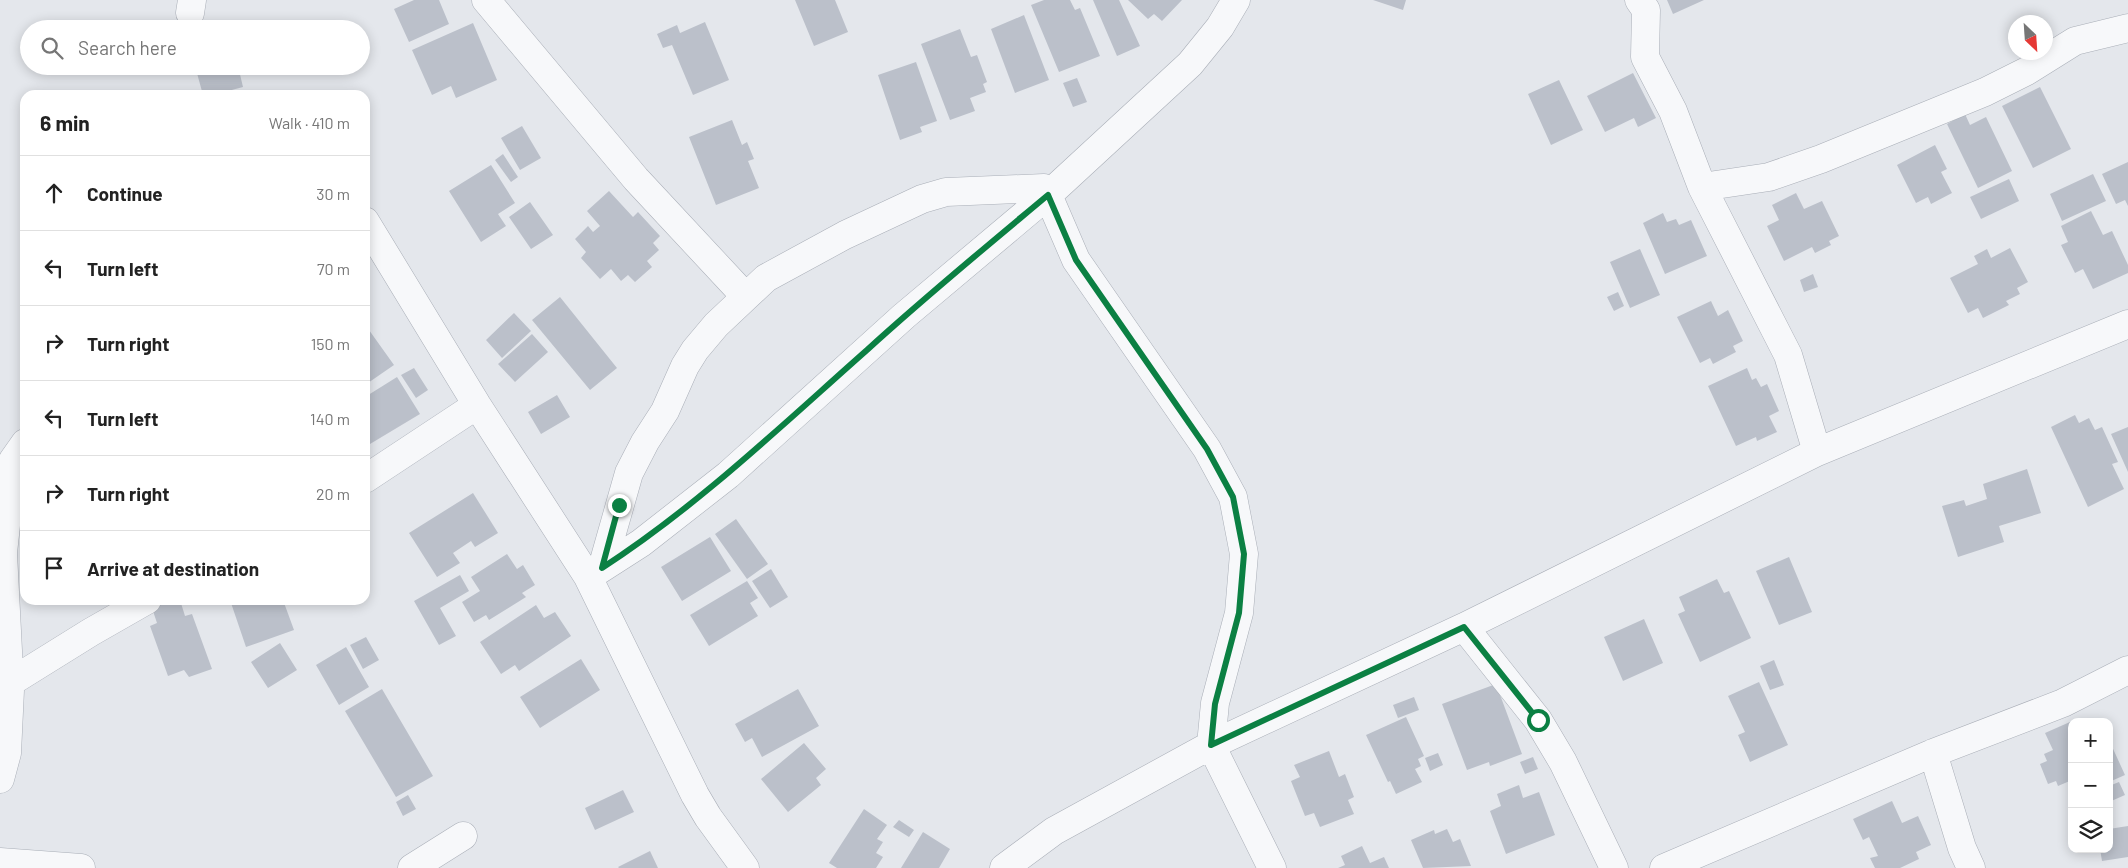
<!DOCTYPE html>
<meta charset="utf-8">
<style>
body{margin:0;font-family:Barlow,sans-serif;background:#f6f6f6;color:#222}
.controls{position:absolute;right:15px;bottom:15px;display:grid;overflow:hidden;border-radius:10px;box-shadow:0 2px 12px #0003}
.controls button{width:45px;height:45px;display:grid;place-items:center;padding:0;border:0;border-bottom:1px solid #e0e0e0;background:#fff;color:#222;font:25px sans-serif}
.compass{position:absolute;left:2008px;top:15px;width:45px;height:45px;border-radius:50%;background:#fff;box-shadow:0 2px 12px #0003;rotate:155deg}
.stop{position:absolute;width:15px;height:15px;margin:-11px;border:4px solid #0b8043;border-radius:50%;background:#fff}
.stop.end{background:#0b8043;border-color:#fff;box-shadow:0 1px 5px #0008}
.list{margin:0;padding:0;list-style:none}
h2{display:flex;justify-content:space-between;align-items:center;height:65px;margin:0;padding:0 20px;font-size:21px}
h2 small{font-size:16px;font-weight:400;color:#767676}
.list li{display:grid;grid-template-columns:32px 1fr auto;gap:15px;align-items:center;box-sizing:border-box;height:75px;padding:0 20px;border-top:1px solid #e0e0e0}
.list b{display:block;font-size:19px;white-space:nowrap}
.list em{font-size:16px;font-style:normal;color:#767676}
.icon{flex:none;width:28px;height:28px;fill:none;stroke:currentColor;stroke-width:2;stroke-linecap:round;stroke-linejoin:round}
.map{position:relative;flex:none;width:2128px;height:868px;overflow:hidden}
.search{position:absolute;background:#fff;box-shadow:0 2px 12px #0003;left:20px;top:20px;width:350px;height:55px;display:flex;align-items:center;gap:12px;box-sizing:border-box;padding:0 18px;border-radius:28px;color:#767676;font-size:19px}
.panel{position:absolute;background:#fff;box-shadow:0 2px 12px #0003;left:20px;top:90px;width:350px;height:515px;border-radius:15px}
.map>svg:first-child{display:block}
</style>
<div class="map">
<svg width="2128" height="868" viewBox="0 0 2128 868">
<rect width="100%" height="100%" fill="#e4e7ec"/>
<!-- building -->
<path fill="#bbc0ca" d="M 414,0 L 439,0 L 449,24 L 409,42 L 394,9 Z
M 795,0 L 835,0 L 848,32 L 814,46 Z
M 1044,0 L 1070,0 L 1075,10 L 1080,8 L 1100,56 L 1059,72 L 1031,5 Z
M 1093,0 L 1119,0 L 1140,46 L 1117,56 Z
M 1128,0 L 1182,0 L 1162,21 L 1154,14 L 1148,19 Z
M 1373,0 L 1406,0 L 1403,10 Z
M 1667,0 L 1704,0 L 1673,14 Z
M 1024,15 L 1049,80 L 1015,93 L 991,29 Z
M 705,22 L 729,80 L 693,95 L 672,45 L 663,48 L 657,34 L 677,25 L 680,33 Z
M 473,23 L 497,80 L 456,98 L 451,86 L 432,95 L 412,50 Z
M 960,29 L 971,57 L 977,55 L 987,82 L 983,84 L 986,92 L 970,98 L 975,111 L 950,120 L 921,44 Z
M 916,62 L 937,121 L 920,127 L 922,132 L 900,140 L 878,75 Z
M 195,66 L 238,66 L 243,87 L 213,95 L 203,95 Z
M 1633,73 L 1656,118 L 1638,127 L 1634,118 L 1605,132 L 1587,96 Z
M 1077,78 L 1087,102 L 1073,107 L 1063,83 Z
M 1559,80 L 1583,130 L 1551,145 L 1528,94 Z
M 2040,87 L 2071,149 L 2033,168 L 2002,106 Z
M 1965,114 L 1970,125 L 1986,117 L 2012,171 L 1978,188 L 1947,124 Z
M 732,120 L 742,145 L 747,142 L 754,159 L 748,161 L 759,188 L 716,205 L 689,137 Z
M 522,126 L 541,158 L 520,170 L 501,138 Z
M 1935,145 L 1947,169 L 1941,172 L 1952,193 L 1931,204 L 1928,197 L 1916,203 L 1897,165 Z
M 503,154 L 518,177 L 511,182 L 495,160 Z
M 2128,162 L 2128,206 L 2125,200 L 2116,204 L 2102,174 Z
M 491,165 L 515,203 L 498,214 L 506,226 L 481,242 L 449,191 Z
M 2093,174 L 2106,201 L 2062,221 L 2050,194 Z
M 2009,179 L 2019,201 L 1981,219 L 1970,197 Z
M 609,191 L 633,217 L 638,212 L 660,236 L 653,243 L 659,250 L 647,261 L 652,267 L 635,282 L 628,275 L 621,281 L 611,269 L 600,279 L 581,258 L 586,252 L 575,239 L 588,226 L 593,232 L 600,226 L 587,211 Z
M 1796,193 L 1804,209 L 1822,201 L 1839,236 L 1829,241 L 1831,245 L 1815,253 L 1812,247 L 1784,261 L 1767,226 L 1779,220 L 1772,205 Z
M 530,202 L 553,235 L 531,249 L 509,217 Z
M 2091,211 L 2103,235 L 2112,231 L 2128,265 L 2128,273 L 2093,289 L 2083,269 L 2075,273 L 2061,245 L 2068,242 L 2061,226 Z
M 1663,213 L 1667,222 L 1676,219 L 1679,225 L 1691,220 L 1707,256 L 1665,274 L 1643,223 Z
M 2010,248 L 2028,282 L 2017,288 L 2020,294 L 2006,301 L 2009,305 L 1983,318 L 1978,308 L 1968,313 L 1950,278 L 1978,264 L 1974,256 L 1987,249 L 1991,258 Z
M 1640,249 L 1660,295 L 1630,308 L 1610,262 Z
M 1813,274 L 1818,287 L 1804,292 L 1800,280 Z
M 1618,292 L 1624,306 L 1614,311 L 1607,297 Z
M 560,297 L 617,368 L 590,390 L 532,320 Z
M 1711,301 L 1718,316 L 1728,310 L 1743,341 L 1733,346 L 1736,352 L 1713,364 L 1710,358 L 1700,363 L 1677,317 Z
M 514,313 L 531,331 L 502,358 L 486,340 Z
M 369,330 L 394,365 L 365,385 L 365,333 Z
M 532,334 L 548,352 L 515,382 L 498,364 Z
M 414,368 L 428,390 L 416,398 L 401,375 Z
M 1747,368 L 1752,380 L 1756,378 L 1761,387 L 1767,384 L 1779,411 L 1769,416 L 1777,432 L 1757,441 L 1756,437 L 1736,446 L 1708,386 Z
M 397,377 L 420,414 L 365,447 L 365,397 Z
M 557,395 L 570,417 L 541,434 L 528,412 Z
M 2075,415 L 2079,423 L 2089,418 L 2095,430 L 2102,427 L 2118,462 L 2112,464 L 2124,489 L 2088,507 L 2051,427 Z
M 2128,427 L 2128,472 L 2111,434 Z
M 2027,469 L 2041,513 L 1999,526 L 2004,542 L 1958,557 L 1942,506 L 1964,500 L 1966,506 L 1987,499 L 1983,484 Z
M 473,493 L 498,533 L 475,547 L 471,541 L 453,553 L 460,563 L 437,577 L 409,533 Z
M 736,519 L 768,564 L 747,579 L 715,534 Z
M 710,537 L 731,571 L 682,601 L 661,567 Z
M 507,554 L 517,569 L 523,565 L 535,585 L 522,593 L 526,597 L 489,620 L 486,615 L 474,622 L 462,602 L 480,591 L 471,577 Z
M 1789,557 L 1812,612 L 1779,625 L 1756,571 Z
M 771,569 L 788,597 L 770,608 L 752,581 Z
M 460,575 L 469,591 L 440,608 L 456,636 L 439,645 L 414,601 Z
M 1717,579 L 1724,593 L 1729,591 L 1751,638 L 1700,662 L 1678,614 L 1685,611 L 1679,597 Z
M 747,581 L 758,598 L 750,603 L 758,616 L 709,646 L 690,615 Z
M 165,600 L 180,600 L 185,616 L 192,614 L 212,669 L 189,677 L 184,670 L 168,676 L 150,626 L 157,623 L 151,605 Z
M 230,600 L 283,600 L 294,630 L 246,647 Z
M 536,605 L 544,618 L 555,612 L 571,636 L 519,671 L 515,665 L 501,674 L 480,642 Z
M 1644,619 L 1663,663 L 1623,681 L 1604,637 Z
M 366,637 L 379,660 L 363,669 L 350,645 Z
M 280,643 L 297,670 L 268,688 L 251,662 Z
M 346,647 L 369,687 L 339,705 L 316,665 Z
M 581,659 L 600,690 L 540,728 L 520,697 Z
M 1774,660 L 1784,685 L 1770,690 L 1760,666 Z
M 1759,682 L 1788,745 L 1750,762 L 1738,735 L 1745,732 L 1728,696 Z
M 1496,684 L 1522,754 L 1490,766 L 1489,762 L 1467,770 L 1442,704 Z
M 382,689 L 433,776 L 396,797 L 345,711 Z
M 798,689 L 819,726 L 762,757 L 752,738 L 745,742 L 735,724 Z
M 1414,697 L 1419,710 L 1398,718 L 1393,705 Z
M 1406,717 L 1424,756 L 1418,759 L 1421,766 L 1415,769 L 1422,782 L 1396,794 L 1390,781 L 1388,782 L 1366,735 Z
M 2079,718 L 2081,722 L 2072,722 L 2072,780 L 2058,786 L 2056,781 L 2048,784 L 2040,764 L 2047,761 L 2044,754 L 2053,750 L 2045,733 Z
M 2109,740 L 2125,775 L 2109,782 Z
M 804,743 L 826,769 L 816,778 L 821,785 L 788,812 L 761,779 Z
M 1329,751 L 1339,777 L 1345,774 L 1354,797 L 1348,800 L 1354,814 L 1320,827 L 1314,813 L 1305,816 L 1291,781 L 1300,777 L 1294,765 Z
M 1438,753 L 1443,765 L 1430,771 L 1425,758 Z
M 1533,757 L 1538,769 L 1525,774 L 1520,762 Z
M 2119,782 L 2125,795 L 2109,802 L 2109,786 Z
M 1519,785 L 1523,798 L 1539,792 L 1555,835 L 1506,854 L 1490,811 L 1501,806 L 1497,794 Z
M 623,790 L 634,812 L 595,830 L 585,808 Z
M 408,795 L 416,809 L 403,816 L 396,802 Z
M 1892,801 L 1902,823 L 1918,816 L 1931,845 L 1916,852 L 1919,859 L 1900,868 L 1875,868 L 1870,858 L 1878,856 L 1869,837 L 1863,840 L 1853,819 Z
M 864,809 L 887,825 L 877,839 L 883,842 L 876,853 L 883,857 L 876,868 L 837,868 L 829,863 Z
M 899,820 L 914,830 L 909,837 L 893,827 Z
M 2128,826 L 2128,857 L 2102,861 L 2100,849 L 2109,849 L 2109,829 Z
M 1447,829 L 1453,842 L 1460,839 L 1471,866 L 1423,868 L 1411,840 L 1434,830 L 1435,834 Z
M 923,832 L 950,849 L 939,868 L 901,868 Z
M 1362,846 L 1370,863 L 1384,857 L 1389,868 L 1338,868 L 1345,865 L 1341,856 Z
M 650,851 L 658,868 L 619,868 L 618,867 Z"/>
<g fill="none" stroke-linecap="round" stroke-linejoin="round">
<defs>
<path id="minor" d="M 486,0 L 636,179 L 745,296
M 1639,0 L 1646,10 L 1645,57 L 1673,111 L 1702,187 L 1769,177 L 1821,159 L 1985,92 L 2027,71 L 2075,41 L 2128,28
M 190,13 L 192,0
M 1702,187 L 1788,355 L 1817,452
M 1048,195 L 1076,260 L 1207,449 L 1233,497 L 1244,554 L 1239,613 L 1215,703 L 1211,745 L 1272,868
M 365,221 L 477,405 L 588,577 L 695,795 L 708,817 L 745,868
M 365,479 L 477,405
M 602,568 L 629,473 L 645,442 L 665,411 L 685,366 L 695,350 L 716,325 L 766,278 L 845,235 L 922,199 L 946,192 L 1044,188
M 588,577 L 641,543 L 728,475 L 904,316 L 1048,195 L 1190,64 L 1220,27 L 1236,0
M 1464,627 L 1538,720 L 1563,762 L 1614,868
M 9,683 L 91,632 L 147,600
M 1933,753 L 1962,848 L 1971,868
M 0,779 L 7,753 L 10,690 L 3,553 L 13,460 L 25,443
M 0,862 L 81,868
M 412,868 L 463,836
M 1004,868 L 1054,831 L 1211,745 L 1464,627 L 1817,452 L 2128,324
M 1664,868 L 1933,753 L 2063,703 L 2128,670"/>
</defs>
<!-- minor casing -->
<use href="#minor" stroke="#a9aeb7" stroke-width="29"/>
<!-- minor -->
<use href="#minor" stroke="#f7f8fa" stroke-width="28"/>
</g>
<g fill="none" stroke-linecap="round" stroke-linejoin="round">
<!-- route -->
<path stroke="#0b8043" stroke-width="6" d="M 619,505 L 602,568 C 699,505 781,426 867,350 C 926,296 987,246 1048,195 L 1076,260 L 1207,449 L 1233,497 L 1244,554 L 1239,613 L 1215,704 L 1211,745 L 1464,627 L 1538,720"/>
</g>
</svg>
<div class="controls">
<button>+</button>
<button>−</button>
<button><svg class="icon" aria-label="layers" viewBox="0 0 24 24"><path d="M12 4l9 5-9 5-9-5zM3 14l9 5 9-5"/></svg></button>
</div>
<svg class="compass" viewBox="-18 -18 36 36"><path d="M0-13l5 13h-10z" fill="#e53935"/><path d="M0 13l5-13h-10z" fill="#767676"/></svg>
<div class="stop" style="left:1538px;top:720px"></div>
<div class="stop end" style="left:619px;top:505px"></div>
<div class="search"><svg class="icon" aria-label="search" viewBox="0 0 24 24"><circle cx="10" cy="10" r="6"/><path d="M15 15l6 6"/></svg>Search here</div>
<section class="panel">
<h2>6 min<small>Walk · 410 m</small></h2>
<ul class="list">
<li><svg class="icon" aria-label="ahead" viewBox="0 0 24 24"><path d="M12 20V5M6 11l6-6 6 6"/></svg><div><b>Continue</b></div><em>30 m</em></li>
<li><svg class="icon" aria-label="left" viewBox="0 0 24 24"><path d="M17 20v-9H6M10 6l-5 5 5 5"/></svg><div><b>Turn left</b></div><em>70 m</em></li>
<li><svg class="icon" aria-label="right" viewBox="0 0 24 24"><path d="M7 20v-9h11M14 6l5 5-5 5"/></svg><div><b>Turn right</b></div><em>150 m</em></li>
<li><svg class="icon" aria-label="left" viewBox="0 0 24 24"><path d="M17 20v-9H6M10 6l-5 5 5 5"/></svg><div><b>Turn left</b></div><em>140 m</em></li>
<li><svg class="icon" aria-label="right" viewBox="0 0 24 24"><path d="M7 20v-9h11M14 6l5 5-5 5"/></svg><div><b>Turn right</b></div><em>20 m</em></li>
<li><svg class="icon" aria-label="arrive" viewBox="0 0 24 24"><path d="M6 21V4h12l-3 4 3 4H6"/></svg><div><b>Arrive at destination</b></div></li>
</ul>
</section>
</div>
